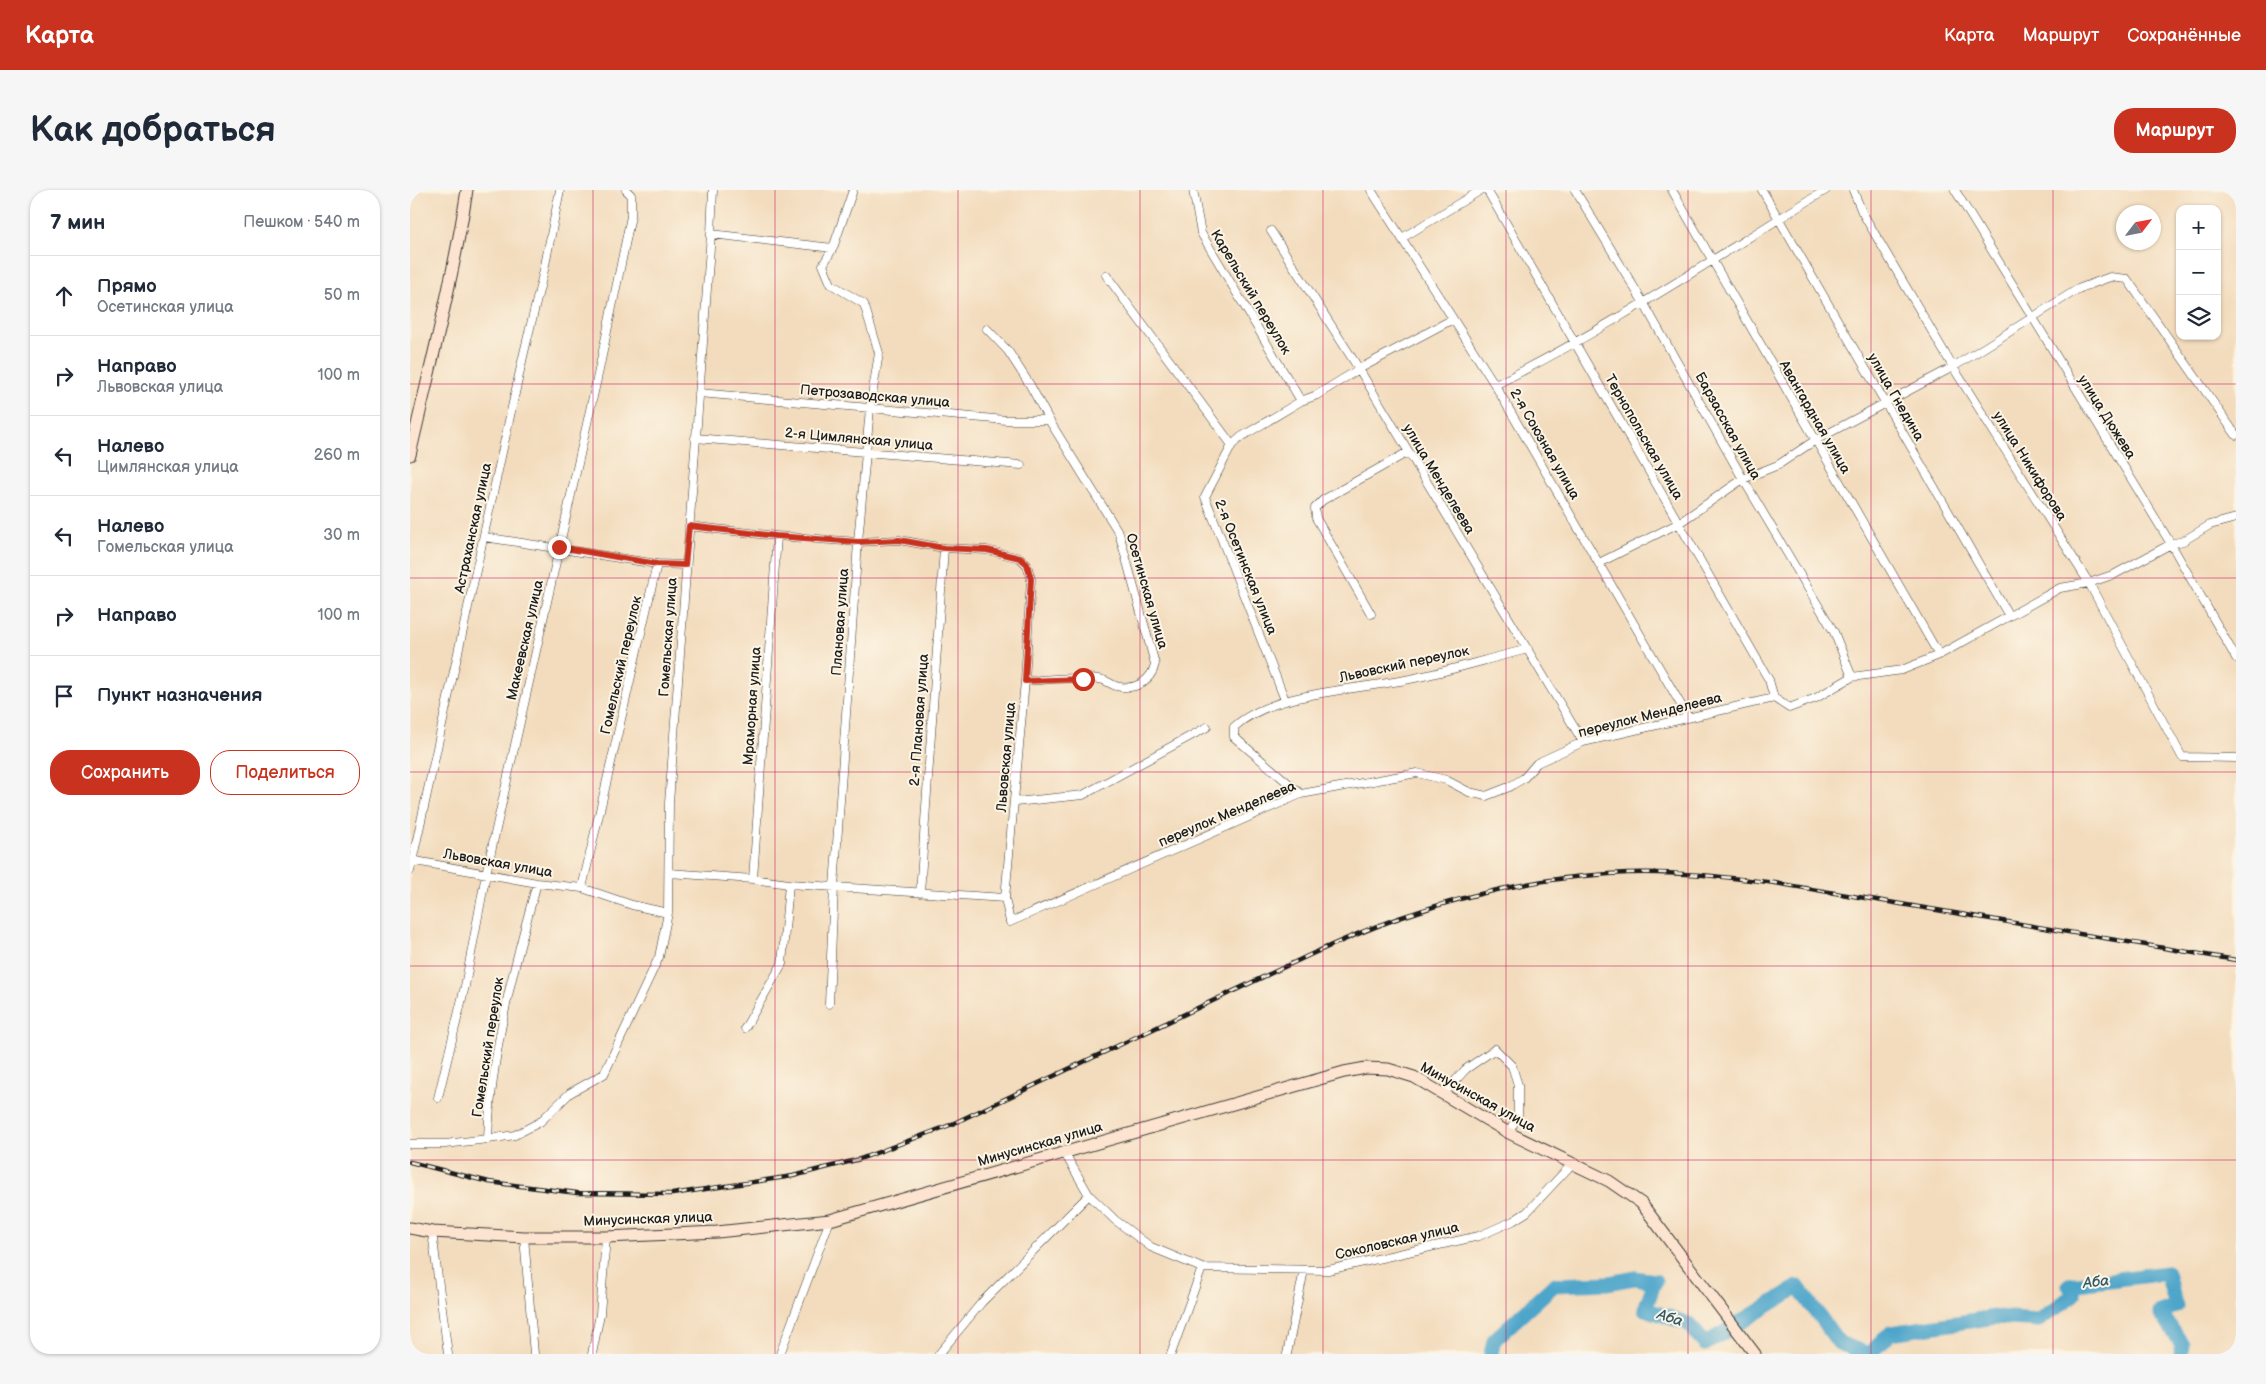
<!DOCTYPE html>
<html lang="ru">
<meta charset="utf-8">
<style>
body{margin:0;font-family:"Balsamiq Sans",sans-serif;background:#f6f6f7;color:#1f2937}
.controls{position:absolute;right:15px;top:15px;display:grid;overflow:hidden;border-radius:10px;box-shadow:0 1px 4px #0004}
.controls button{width:45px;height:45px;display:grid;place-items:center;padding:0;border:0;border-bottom:1px solid #e0e1e3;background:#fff;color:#1f2937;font:25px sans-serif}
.compass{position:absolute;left:1706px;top:15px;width:45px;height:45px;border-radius:50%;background:#fff;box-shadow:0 1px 4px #0004;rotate:58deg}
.stop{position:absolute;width:15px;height:15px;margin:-11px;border:4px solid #c8321e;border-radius:50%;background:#fff}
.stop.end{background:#c8321e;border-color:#fff;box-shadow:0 1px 5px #0008}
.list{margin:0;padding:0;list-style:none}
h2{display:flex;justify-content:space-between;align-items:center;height:65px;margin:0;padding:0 20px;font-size:21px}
h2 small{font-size:16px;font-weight:400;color:#747a83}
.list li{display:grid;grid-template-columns:32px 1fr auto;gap:15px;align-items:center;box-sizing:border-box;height:80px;padding:0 20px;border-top:1px solid #e0e1e3}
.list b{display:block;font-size:19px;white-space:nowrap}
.list p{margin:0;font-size:16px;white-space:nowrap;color:#747a83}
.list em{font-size:16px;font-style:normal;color:#747a83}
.actions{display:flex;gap:10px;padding:15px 20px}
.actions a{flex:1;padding:11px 0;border:1px solid #c8321e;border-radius:20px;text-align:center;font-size:18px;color:#c8321e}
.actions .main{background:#c8321e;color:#fff}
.icon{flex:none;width:28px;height:28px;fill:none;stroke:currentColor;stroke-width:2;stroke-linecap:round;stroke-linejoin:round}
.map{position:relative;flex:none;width:1826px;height:1164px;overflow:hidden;border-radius:20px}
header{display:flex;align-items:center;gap:30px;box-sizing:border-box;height:70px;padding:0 25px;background:#c8321e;color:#fff}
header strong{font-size:24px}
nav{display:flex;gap:28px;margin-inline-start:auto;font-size:18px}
.intro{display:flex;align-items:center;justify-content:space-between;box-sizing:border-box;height:120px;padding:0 30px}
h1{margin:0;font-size:35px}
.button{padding:12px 22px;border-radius:20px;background:#c8321e;color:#fff;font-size:18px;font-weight:700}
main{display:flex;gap:30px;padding:0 30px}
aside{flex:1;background:#fff;border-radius:20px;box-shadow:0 1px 4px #0004}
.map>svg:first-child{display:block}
</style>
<header>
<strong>Карта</strong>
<nav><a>Карта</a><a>Маршрут</a><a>Сохранённые</a></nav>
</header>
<div class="intro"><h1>Как добраться</h1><a class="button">Маршрут</a></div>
<main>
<aside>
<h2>7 мин<small>Пешком · 540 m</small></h2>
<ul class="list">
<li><svg class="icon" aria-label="ahead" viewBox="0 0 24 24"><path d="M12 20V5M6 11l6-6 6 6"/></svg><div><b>Прямо</b><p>Осетинская улица</p></div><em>50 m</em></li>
<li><svg class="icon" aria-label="right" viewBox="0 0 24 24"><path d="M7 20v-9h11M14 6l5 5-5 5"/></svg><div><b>Направо</b><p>Львовская улица</p></div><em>100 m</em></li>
<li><svg class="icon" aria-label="left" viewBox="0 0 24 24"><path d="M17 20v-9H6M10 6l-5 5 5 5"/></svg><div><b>Налево</b><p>Цимлянская улица</p></div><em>260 m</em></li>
<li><svg class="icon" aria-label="left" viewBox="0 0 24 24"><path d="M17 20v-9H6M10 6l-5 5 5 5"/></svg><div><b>Налево</b><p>Гомельская улица</p></div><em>30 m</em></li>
<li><svg class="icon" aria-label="right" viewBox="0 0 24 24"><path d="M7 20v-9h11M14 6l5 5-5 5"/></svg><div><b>Направо</b></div><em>100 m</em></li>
<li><svg class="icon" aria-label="arrive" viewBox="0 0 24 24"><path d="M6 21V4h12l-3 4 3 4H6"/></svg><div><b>Пункт назначения</b></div></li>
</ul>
<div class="actions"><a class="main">Сохранить</a><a>Поделиться</a></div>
</aside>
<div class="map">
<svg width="1826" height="1164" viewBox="0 0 1826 1164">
<rect width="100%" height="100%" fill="#fcf5e5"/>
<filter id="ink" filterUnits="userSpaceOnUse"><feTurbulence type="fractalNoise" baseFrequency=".02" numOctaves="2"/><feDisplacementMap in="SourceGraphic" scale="10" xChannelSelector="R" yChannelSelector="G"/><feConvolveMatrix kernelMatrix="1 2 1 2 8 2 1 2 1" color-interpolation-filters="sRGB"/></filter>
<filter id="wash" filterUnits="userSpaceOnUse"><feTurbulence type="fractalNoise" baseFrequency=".0096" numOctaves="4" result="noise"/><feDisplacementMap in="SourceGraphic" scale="20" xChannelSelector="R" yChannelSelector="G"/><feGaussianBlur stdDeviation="1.12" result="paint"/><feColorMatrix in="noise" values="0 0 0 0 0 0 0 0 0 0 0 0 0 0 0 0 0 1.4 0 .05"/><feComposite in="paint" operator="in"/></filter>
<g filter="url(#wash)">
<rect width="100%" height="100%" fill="#f3dcbd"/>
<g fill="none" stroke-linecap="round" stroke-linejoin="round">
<!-- river -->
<path stroke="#4da5ca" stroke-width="15" d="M 1081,1164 L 1084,1150 L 1144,1095 L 1198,1093 L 1225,1088 L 1245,1091 L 1235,1119 L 1279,1134 L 1295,1154 L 1388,1097 L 1429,1153 L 1458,1164
M 1459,1164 L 1481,1143 L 1585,1127 L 1629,1130 L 1664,1105 L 1659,1095 L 1757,1083 L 1766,1116 L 1750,1122 L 1772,1154 L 1771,1164"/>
</g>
</g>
<g filter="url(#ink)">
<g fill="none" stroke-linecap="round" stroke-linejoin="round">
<defs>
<path id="street" d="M 783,0 L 791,43 L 891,211
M 961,0 L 1085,195 L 1278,527
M 1077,0 L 1359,490 L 1364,508
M 1165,0 L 1233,112 L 1333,289 L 1424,442 L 1442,487
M 1262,0 L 1529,465
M 1352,0 L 1599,426
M 1443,0 L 1452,22 L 1543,177 L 1679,393 L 1772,567 L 1826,568
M 1545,0 L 1761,354 L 1826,468
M 861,41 L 949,179 L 1173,552
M 301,44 L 423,58
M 992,48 L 1071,0
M 696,85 L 822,255
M 577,139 L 598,161 L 620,195 L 639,230 L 709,343 L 745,474 C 741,492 724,501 706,496 C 700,494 695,489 688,489 C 669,486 636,490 615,491
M 1085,195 C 1200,138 1307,66 1416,0
M 289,203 L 596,230 L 639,230
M 285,248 L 611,275
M 279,336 L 367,346 L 448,352 L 489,350 L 534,358 L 577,360 L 610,368 L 617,375 L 621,389 L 615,491 L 595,708 L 600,732 L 891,604 L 1007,583 L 1036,590 L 1059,602 L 1076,606 L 1099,597 L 1114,588 L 1127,573 L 1173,552 L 1364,508 L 1379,518 L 1406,508 L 1442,487 L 1492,480 L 1529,465 L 1650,398 L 1679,393 L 1705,384 L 1761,354 L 1773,351 L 1800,335 L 1826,328
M 74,347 L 247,374 L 275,375
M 1189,373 L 1269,333 L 1333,289 L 1368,275 L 1404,251 L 1543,177 L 1668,99 L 1700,87 L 1717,89 L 1826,245
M 961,424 L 906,328 L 905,318 L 913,310 L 998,262
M 875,510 L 795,307 L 822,255 L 831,247 L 891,211 L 907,205 L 949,179 L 1043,129
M 891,604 L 824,547 L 824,537 C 862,502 945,500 995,490 C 1036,482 1077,469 1118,459
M 605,612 L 673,605 L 797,537
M 0,670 L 127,693 L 172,698 L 222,715 L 258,723
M 0,681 L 113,167 L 134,80 L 150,0
M 259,683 L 343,689 L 379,694 L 595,708
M 343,689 L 367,346
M 172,698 L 247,374
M 510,703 L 534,358
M 419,814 L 424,697 L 448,352 L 460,218 L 469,163 L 454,114 L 421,94 L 413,75 L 423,58 L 443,0
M 335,838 L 372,774 L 379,694
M 1033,904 L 1056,879 L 1085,859 L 1102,876 L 1108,895 L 1108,925 L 1099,943
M 28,908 L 55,796 L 76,684 L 189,180 L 221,26 L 221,5 L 216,0
M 78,949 L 105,945 L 130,932 L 160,903 L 194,884 L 249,767 L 258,723 L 259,613 L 301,44 L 303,0
M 0,954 L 35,954 L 78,949 C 81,862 104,776 127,693
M 679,1005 L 705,1030 L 741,1057 L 792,1078 L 918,1080 L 1069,1046 L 1103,1031 L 1117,1022 L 1162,974
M 22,1042 L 38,1164
M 114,1047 L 124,1164
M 182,1164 L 190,1124 L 196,1047
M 370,1164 L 420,1030
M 529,1164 L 572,1112 L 679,1005 L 654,962
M 761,1164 L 792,1078
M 877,1164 L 894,1080"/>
<path id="secondary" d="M 0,265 C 20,177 43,90 57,0
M 0,1038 L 22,1042 L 114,1047 L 196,1047 L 307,1042 L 420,1030 L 934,882 L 956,878 L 978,879 L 1004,887 L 1099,943 L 1199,991 L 1231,1013 L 1345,1164"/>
</defs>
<!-- street casing -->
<use href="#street" stroke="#3c3934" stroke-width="9"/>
<!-- secondary casing -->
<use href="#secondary" stroke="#3c3934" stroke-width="13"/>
<!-- street -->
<use href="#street" stroke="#fff" stroke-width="8"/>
<!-- secondary -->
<use href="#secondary" stroke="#fde4d1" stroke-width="11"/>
<defs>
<path id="rail" d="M 0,972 L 79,992 L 167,1003 L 262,1004 L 383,986 L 450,969 L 540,935 L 904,763 C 933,750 962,737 992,727 C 1058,704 1130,688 1199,684 C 1255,680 1310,686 1365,693 L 1826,770"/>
</defs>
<!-- rail casing -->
<use href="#rail" stroke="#1c1c1c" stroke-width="4.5"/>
<!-- rail -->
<use href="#rail" stroke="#fcf5e5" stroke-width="2.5" stroke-dasharray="8" stroke-linecap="butt"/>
</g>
</g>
<g fill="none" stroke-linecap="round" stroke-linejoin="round" filter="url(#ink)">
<!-- route -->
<path stroke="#c8321e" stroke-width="6" d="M 149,357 L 247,374 L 275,375 L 279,336 L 366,346 L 448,352 L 489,350 L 534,358 L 577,360 L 610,368 L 617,374 L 621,389 L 615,491 L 673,489"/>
</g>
<!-- grid -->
<path fill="none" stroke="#c2185b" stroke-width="1" stroke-opacity="0.55" d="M 183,0 L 183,1164M 365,0 L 365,1164M 548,0 L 548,1164M 730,0 L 730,1164M 913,0 L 913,1164M 1096,0 L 1096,1164M 1278,0 L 1278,1164M 1461,0 L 1461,1164M 1643,0 L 1643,1164M 0,194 L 1826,194M 0,388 L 1826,388M 0,582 L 1826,582M 0,776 L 1826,776M 0,970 L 1826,970"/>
<g text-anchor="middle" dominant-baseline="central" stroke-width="4" stroke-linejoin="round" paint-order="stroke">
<!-- street labels -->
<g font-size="14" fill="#1c1c1c" stroke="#fcf5e5">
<text transform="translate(841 102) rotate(59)">Карельский переулок</text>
<text transform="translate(465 206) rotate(5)">Петрозаводская улица</text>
<text transform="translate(1486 207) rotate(60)">улица Гнедина</text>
<text transform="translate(1405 227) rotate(60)">Авангардная улица</text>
<text transform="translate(1697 227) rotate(58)">улица Дюжева</text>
<text transform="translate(1318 236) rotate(61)">Барзасская улица</text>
<text transform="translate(1234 247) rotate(60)">Тернопольская улица</text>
<text transform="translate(449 249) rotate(5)">2-я Цимлянская улица</text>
<text transform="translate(1135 254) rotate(60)">2-я Союзная улица</text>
<text transform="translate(1620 276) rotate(58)">улица Никифорова</text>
<text transform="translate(1029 289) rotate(59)">улица Менделеева</text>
<text transform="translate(63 338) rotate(-78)">Астраханская улица</text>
<text transform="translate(836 377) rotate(68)">2-я Осетинская улица</text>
<text transform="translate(737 401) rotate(74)">Осетинская улица</text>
<text transform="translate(430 432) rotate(-86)">Плановая улица</text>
<text transform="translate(258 447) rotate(-86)">Гомельская улица</text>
<text transform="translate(115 450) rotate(-77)">Макеевская улица</text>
<text transform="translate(994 474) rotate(-12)">Львовский переулок</text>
<text transform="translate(211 475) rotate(-77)">Гомельский переулок</text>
<text transform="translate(342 516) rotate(-86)">Мраморная улица</text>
<text transform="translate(1240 525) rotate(-14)">переулок Менделеева</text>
<text transform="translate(509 530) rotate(-86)">2-я Плановая улица</text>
<text transform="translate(596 567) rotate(-85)">Львовская улица</text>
<text transform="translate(817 624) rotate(-23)">переулок Менделеева</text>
<text transform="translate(88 673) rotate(10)">Львовская улица</text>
<text transform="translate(78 857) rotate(-81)">Гомельский переулок</text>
<text transform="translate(1068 907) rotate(29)">Минусинская улица</text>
<text transform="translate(630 954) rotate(-16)">Минусинская улица</text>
<text transform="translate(238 1029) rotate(-2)">Минусинская улица</text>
<text transform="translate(987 1051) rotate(-13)">Соколовская улица</text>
</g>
<!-- water labels -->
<g font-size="15" font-style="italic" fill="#325a6a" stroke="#fcf5e5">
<text transform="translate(1686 1092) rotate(-7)">Аба</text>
<text transform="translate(1260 1128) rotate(18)">Аба</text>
</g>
</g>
</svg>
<div class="controls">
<button>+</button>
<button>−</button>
<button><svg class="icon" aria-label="layers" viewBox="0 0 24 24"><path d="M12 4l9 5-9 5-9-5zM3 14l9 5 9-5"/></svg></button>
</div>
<svg class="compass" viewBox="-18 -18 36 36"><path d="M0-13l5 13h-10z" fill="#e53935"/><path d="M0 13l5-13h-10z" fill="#747a83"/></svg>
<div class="stop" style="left:673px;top:489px"></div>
<div class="stop end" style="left:149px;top:357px"></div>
</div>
</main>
